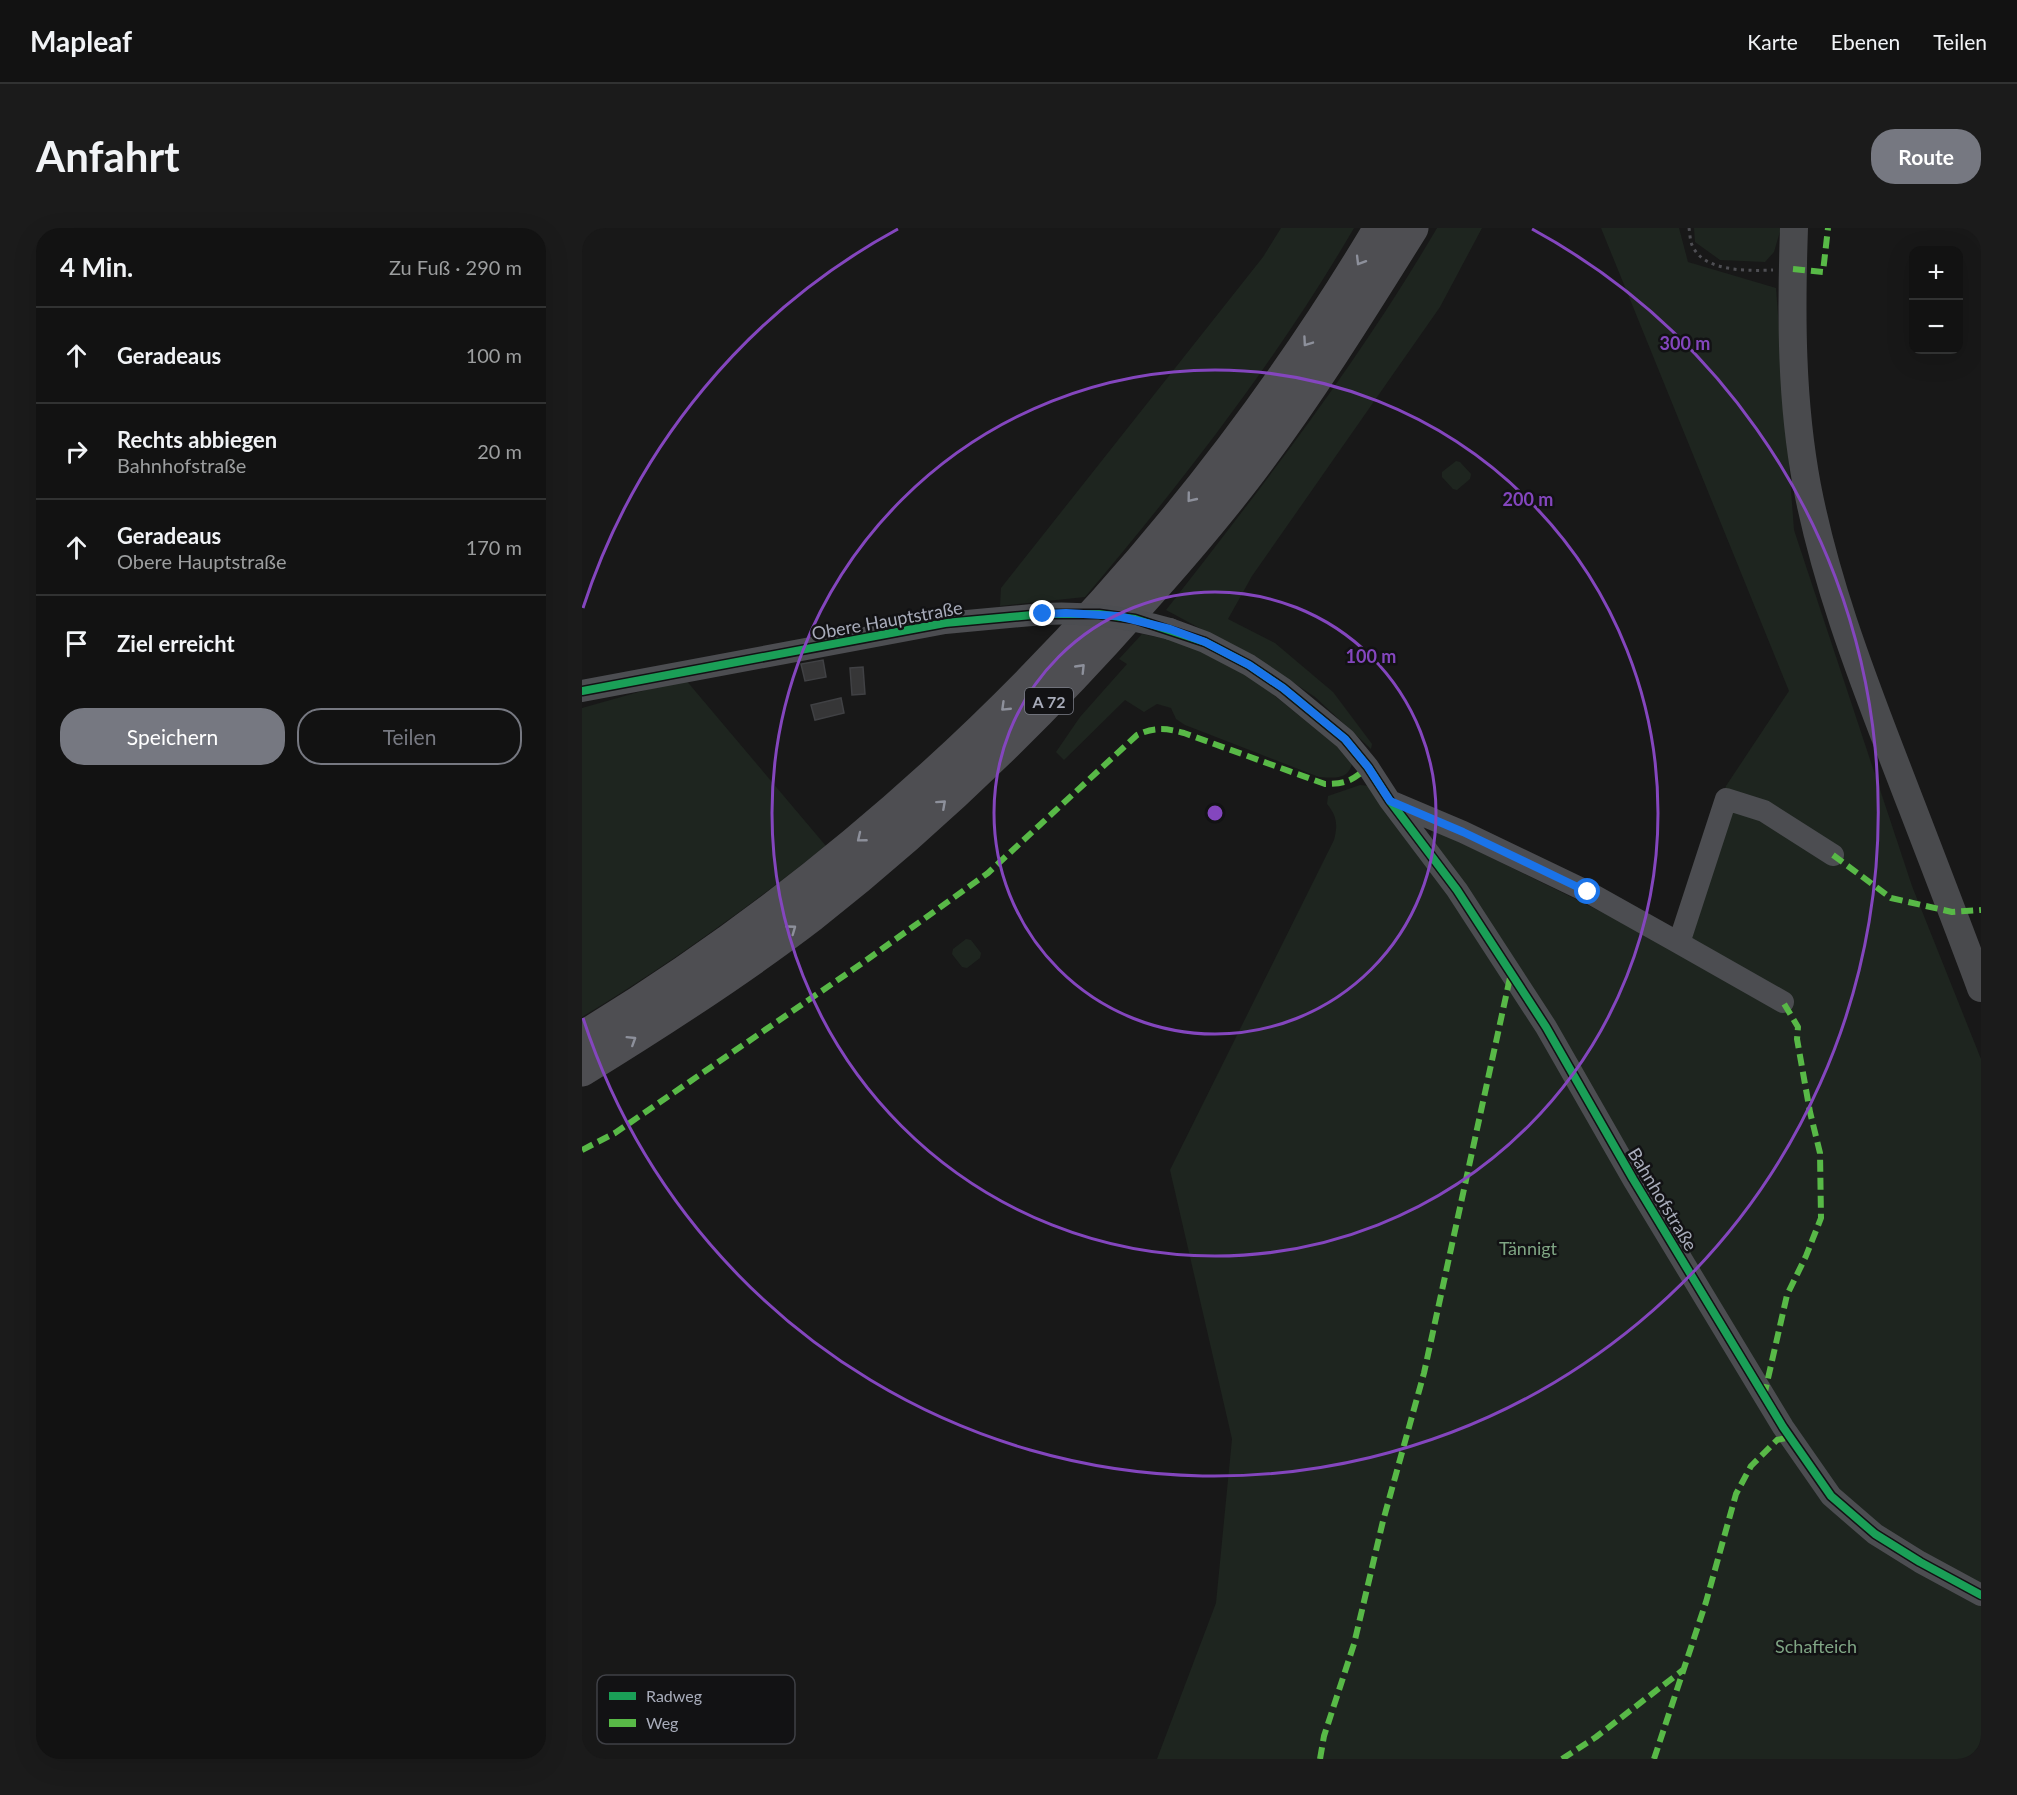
<!DOCTYPE html>
<html lang="de">
<meta charset="utf-8">
<style>
body{margin:0;font-family:Lato,sans-serif;background:#1b1b1b;color:#f1f3f6}
.controls{position:absolute;right:18px;top:18px;display:grid;overflow:hidden;border-radius:12px;box-shadow:0 6px 24px #0002}
.controls button{width:54px;height:54px;display:grid;place-items:center;padding:0;border:0;border-bottom:2px solid #313232;background:#121212;color:#f1f3f6;font:30px sans-serif}
.stop{position:absolute;width:18px;height:18px;margin:-14px;border:4px solid #1a73e8;border-radius:50%;background:#fff}
.stop.end{background:#1a73e8;border-color:#fff;box-shadow:0 2px 6px #0008}
.list{margin:0;padding:0;list-style:none}
h2{display:flex;justify-content:space-between;align-items:center;height:78px;margin:0;padding:0 24px;font-size:26px}
h2 small{font-size:20px;font-weight:400;color:#9c9e9f}
.list li{display:grid;grid-template-columns:39px 1fr auto;gap:18px;align-items:center;box-sizing:border-box;height:96px;padding:0 24px;border-top:2px solid #313232}
.list b{display:block;font-size:22px;white-space:nowrap}
.list p{margin:0;font-size:20px;white-space:nowrap;color:#9c9e9f}
.list em{font-size:20px;font-style:normal;color:#9c9e9f}
.actions{display:flex;gap:12px;padding:18px 24px}
.actions a{flex:1;padding:14px 0;border:2px solid #767881;border-radius:24px;text-align:center;font-size:21px;color:#767881}
.actions .main{background:#767881;color:#fff}
.icon{flex:none;width:33px;height:33px;fill:none;stroke:currentColor;stroke-width:2;stroke-linecap:round;stroke-linejoin:round}
.map{position:relative;flex:none;width:1399px;height:1531px;overflow:hidden;border-radius:24px}
header{display:flex;align-items:center;gap:36px;box-sizing:border-box;height:84px;padding:0 30px;background:#121212;border-bottom:2px solid #313232}
header strong{font-size:28px}
nav{display:flex;gap:33px;margin-inline-start:auto;font-size:21px}
.intro{display:flex;align-items:center;justify-content:space-between;box-sizing:border-box;height:144px;padding:0 36px}
h1{margin:0;font-size:42px}
.button{padding:15px 27px;border-radius:24px;background:#767881;color:#fff;font-size:21px;font-weight:700}
main{display:flex;gap:36px;padding:0 36px}
aside{flex:1;background:#121212;border-radius:24px;box-shadow:0 6px 24px #0002}
.map>svg:first-child{display:block}
</style>
<header>
<strong>Mapleaf</strong>
<nav><a>Karte</a><a>Ebenen</a><a>Teilen</a></nav>
</header>
<div class="intro"><h1>Anfahrt</h1><a class="button">Route</a></div>
<main>
<aside>
<h2>4 Min.<small>Zu Fuß · 290 m</small></h2>
<ul class="list">
<li><svg class="icon" aria-label="ahead" viewBox="0 0 24 24"><path d="M12 20V5M6 11l6-6 6 6"/></svg><div><b>Geradeaus</b></div><em>100 m</em></li>
<li><svg class="icon" aria-label="right" viewBox="0 0 24 24"><path d="M7 20v-9h11M14 6l5 5-5 5"/></svg><div><b>Rechts abbiegen</b><p>Bahnhofstraße</p></div><em>20 m</em></li>
<li><svg class="icon" aria-label="ahead" viewBox="0 0 24 24"><path d="M12 20V5M6 11l6-6 6 6"/></svg><div><b>Geradeaus</b><p>Obere Hauptstraße</p></div><em>170 m</em></li>
<li><svg class="icon" aria-label="arrive" viewBox="0 0 24 24"><path d="M6 21V4h12l-3 4 3 4H6"/></svg><div><b>Ziel erreicht</b></div></li>
</ul>
<div class="actions"><a class="main">Speichern</a><a>Teilen</a></div>
</aside>
<div class="map">
<svg width="1399" height="1531" viewBox="0 0 1399 1531">
<rect width="100%" height="100%" fill="#181818"/>
<!-- green -->
<path fill="#1e251f" d="M 699,0 L 772,0 C 695,132 601,253 503,369 L 418,378 L 419,360 L 681,29 Z
M 855,0 L 900,0 L 858,79 L 670,348 L 646,391 L 693,415 L 751,464 L 790,516 L 789,521 L 733,469 L 682,435 L 584,382 C 680,259 776,135 855,0 Z
M 1019,0 L 1097,0 L 1106,34 L 1194,60 L 1212,302 L 1330,658 L 1399,831 L 1399,1531 L 575,1531 L 634,1375 L 650,1211 L 588,942 L 752,612 C 756,597 755,588 745,576 L 746,568 L 778,557 L 788,558 L 843,623 L 851,601 L 1038,693 L 1090,705 L 1144,558 L 1207,463 Z
M 1112,0 L 1199,0 L 1192,24 L 1183,34 L 1138,32 L 1113,14 Z
M 874,233 L 878,234 L 889,246 L 888,251 L 875,262 L 871,261 L 860,249 L 860,244 Z
M 560,406 L 604,415 L 651,434 L 771,531 C 768,552 755,550 737,549 L 603,497 L 594,491 L 589,480 L 575,476 L 562,484 L 543,472 L 482,532 L 474,524 L 498,489 L 545,436 L 537,431 Z
M 103,451 L 244,618 C 166,679 85,738 0,789 L 0,480 Z
M 384,711 L 389,712 L 399,725 L 398,730 L 385,740 L 380,739 L 370,726 L 371,721 Z"/>
<!-- building -->
<path fill="#363637" stroke="#404144" stroke-width="1.5" d="M 241,432 L 244,449 L 223,453 L 219,436 Z
M 281,439 L 283,466 L 270,467 L 268,440 Z
M 259,470 L 262,485 L 233,492 L 229,477 Z"/>
<g fill="none" stroke-linecap="round" stroke-linejoin="round">
<!-- path -->
<path stroke="#4e4e53" stroke-width="3" stroke-dasharray="3 4.5" stroke-linecap="butt" d="M 1107,0 C 1108,6 1108,14 1111,19 C 1123,44 1167,43 1191,42"/>
<!-- minor -->
<path stroke="#4c4d51" stroke-width="22" d="M 588,401 L 623,414 L 667,437 L 701,460 L 763,511 L 786,539 L 808,573 L 875,662 L 964,799 L 1051,951 L 1201,1199 L 1249,1268 L 1293,1306 L 1338,1334 L 1399,1367
M 0,463 L 363,395 L 461,386
M 810,574 L 881,604 L 1006,664 L 1097,715 L 1144,571 L 1182,583 L 1251,627
M 1097,715 L 1201,774"/>
<!-- major -->
<path stroke="#494a4d" stroke-width="28" d="M 1212,0 C 1209,86 1209,173 1225,258 C 1243,351 1276,439 1310,527 C 1340,605 1370,682 1399,760"/>
<!-- highway -->
<path stroke="#4e4e52" stroke-width="33" d="M 0,810 C 326,612 603,327 798,0
M 0,842 C 78,794 156,744 229,688 C 347,595 456,490 555,378 C 592,337 629,294 663,250 C 724,170 777,85 830,0"/>
<!-- minor-bridge -->
<path stroke="#4c4d51" stroke-width="22" d="M 461,386 C 506,384 544,389 588,401"/>
<!-- quiet -->
<path stroke="#58b947" stroke-width="6" stroke-dasharray="12 6" stroke-linecap="butt" d="M 1211,41 L 1241,44 L 1246,0
M 1251,627 L 1309,670 L 1370,684 L 1399,682
M 0,922 L 33,905 L 279,736 L 406,645 L 555,507 C 572,499 584,500 602,505 L 743,556 C 765,556 771,552 786,539
M 1182,1168 L 1205,1067 L 1224,1028 L 1239,990 L 1238,925 L 1228,884 L 1215,811 L 1216,799 L 1201,774
M 738,1531 L 742,1508 L 772,1416 L 801,1293 L 842,1145 L 929,745
M 980,1531 L 1014,1509 L 1101,1442
M 1072,1531 L 1124,1374 L 1154,1266 L 1169,1238 L 1195,1212 L 1208,1209"/>
<defs>
<path id="cycleway" d="M 0,463 L 363,395 L 461,386 L 517,386 L 553,391 L 623,414 L 667,437 L 701,460 L 763,511 L 786,539 L 808,573 L 875,662 L 964,799 L 1051,951 L 1201,1199 L 1249,1268 L 1293,1306 L 1338,1334 L 1399,1367"/>
</defs>
<!-- cycleway casing -->
<use href="#cycleway" stroke="#121214" stroke-width="11"/>
<!-- cycleway -->
<use href="#cycleway" stroke="#1a9f57" stroke-width="8"/>
</g>
<!-- one-way arrows -->
<defs><path id="oneway-chevron" d="M-2-3.5L2.5 0L-2 3.5" fill="none" stroke-width="1.6" stroke-linecap="round" stroke-linejoin="round" transform="scale(1.5)"/></defs>
<g stroke="#8d909b">
<use href="#oneway-chevron" transform="translate(778 33) rotate(121)"/>
<use href="#oneway-chevron" transform="translate(725 114) rotate(125)"/>
<use href="#oneway-chevron" transform="translate(609 270) rotate(129)"/>
<use href="#oneway-chevron" transform="translate(499 440) rotate(-46)"/>
<use href="#oneway-chevron" transform="translate(423 479) rotate(136)"/>
<use href="#oneway-chevron" transform="translate(360 576) rotate(-42)"/>
<use href="#oneway-chevron" transform="translate(279 610) rotate(141)"/>
<use href="#oneway-chevron" transform="translate(210 701) rotate(-36)"/>
<use href="#oneway-chevron" transform="translate(50 812) rotate(-32)"/>
</g>
<g fill="none" stroke-linecap="round" stroke-linejoin="round">
<!-- route -->
<path stroke="#1a73e8" stroke-width="8" d="M 461,386 L 484,385 L 536,388 L 588,401 L 623,414 L 667,437 L 701,460 L 763,511 L 786,539 L 808,573 L 881,604 L 1006,664"/>
</g>
<!-- distance rings -->
<g fill="none" stroke="#8446be" stroke-width="3">
<circle cx="633" cy="585" r="221"/>
<circle cx="633" cy="585" r="443"/>
<path d="M1 380A664 664 0 0 1 316 1M950 1A664 664 0 1 1 1 790"/>
</g>
<g text-anchor="middle" dominant-baseline="central" stroke-width="5" stroke-linejoin="round" paint-order="stroke">
<!-- shield labels -->
<rect fill="#121214" stroke="#7b7e88" stroke-width="1.5" x="443" y="460" width="48" height="26" rx="4.5"/>
<g font-size="16" font-weight="bold" fill="#a8acba">
<text x="467" y="473">A 72</text>
</g>
<!-- street labels -->
<g font-size="18" fill="#a8acba" stroke="#121214">
<text transform="translate(305 392) rotate(-10)">Obere Hauptstraße</text>
<text transform="translate(1081 971) rotate(59)">Bahnhofstraße</text>
</g>
<!-- park labels -->
<g font-size="18" fill="#7fa584" stroke="#121214">
<text x="946" y="1020">Tännigt</text>
<text x="1234" y="1418">Schafteich</text>
</g>
</g>
<!-- legend -->
<rect x="15" y="1447" width="198" height="69" rx="9" fill="#121214" stroke="#3f4046" stroke-width="1.5"/>
<rect x="27" y="1464" width="27" height="8" fill="#1a9f57"/>
<rect x="27" y="1491" width="27" height="8" fill="#58b947"/>
<g font-size="16" fill="#a8acba">
<text x="64" y="1474">Radweg</text>
<text x="64" y="1501">Weg</text>
</g>
<circle cx="633" cy="585" r="9" fill="#8446be" stroke="#121214" stroke-width="3"/>
<g font-size="18" text-anchor="middle" font-weight="bold" fill="#8446be" stroke="#121214" stroke-width="5" stroke-linejoin="round" paint-order="stroke">
<text x="1103" y="122">300 m</text>
<text x="946" y="278">200 m</text>
<text x="789" y="435">100 m</text>
</g>
</svg>
<div class="controls">
<button>+</button>
<button>−</button>
</div>
<div class="stop" style="left:1006px;top:664px"></div>
<div class="stop end" style="left:461px;top:386px"></div>
</div>
</main>
